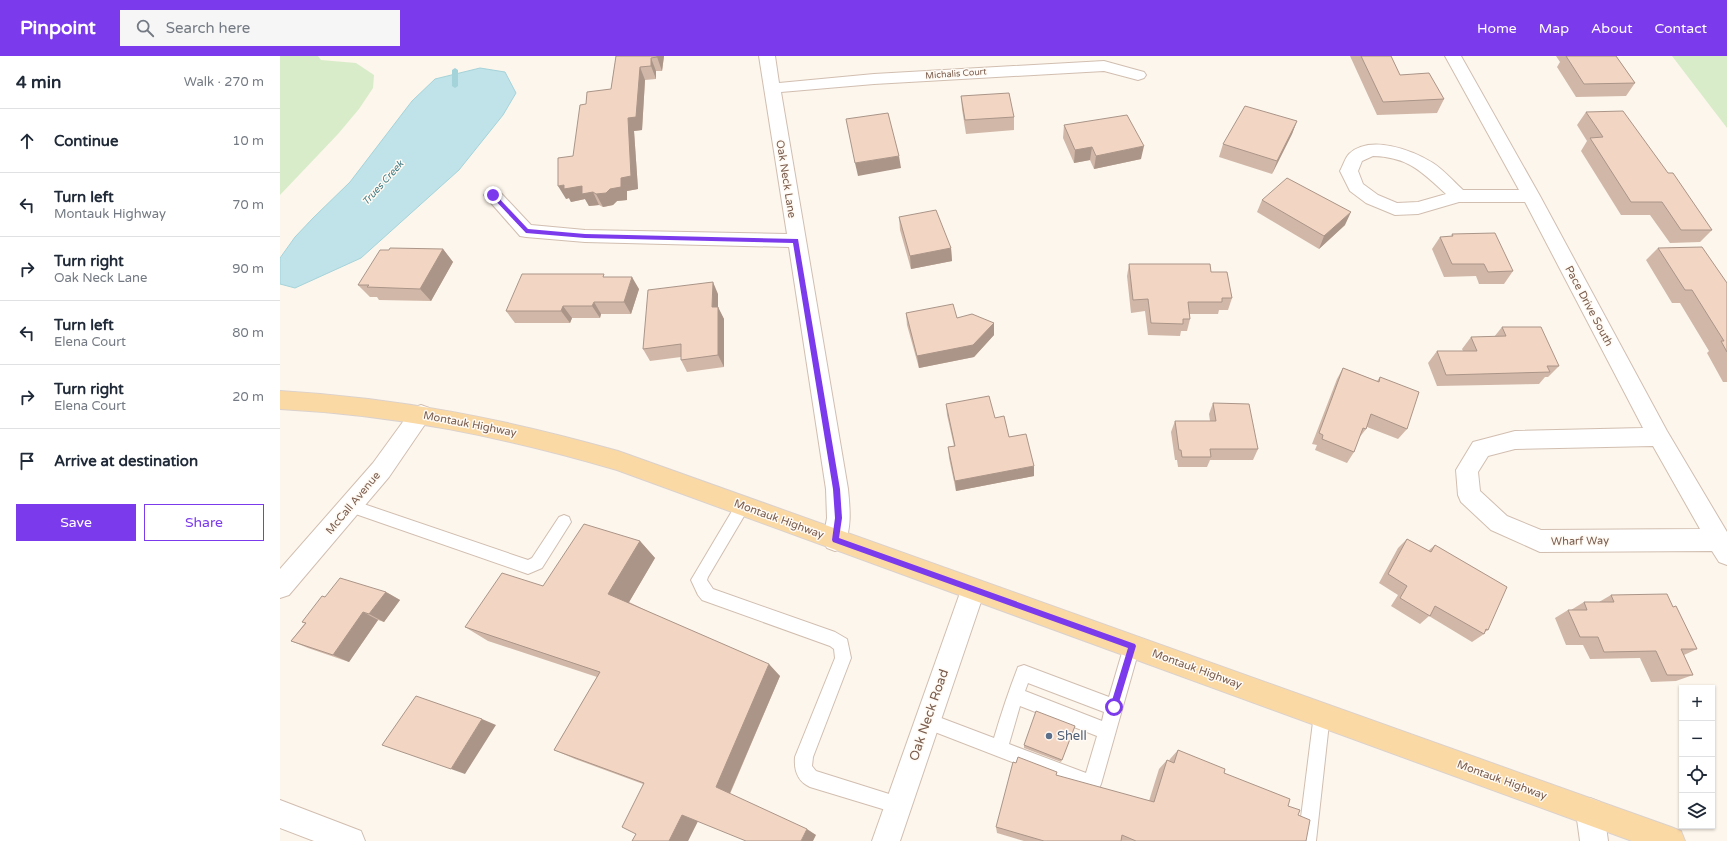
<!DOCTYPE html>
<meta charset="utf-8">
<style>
body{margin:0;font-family:"Varela Round",sans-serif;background:#f6f6f7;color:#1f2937}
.controls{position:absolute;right:12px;bottom:12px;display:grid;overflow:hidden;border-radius:0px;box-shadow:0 1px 3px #0004}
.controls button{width:36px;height:36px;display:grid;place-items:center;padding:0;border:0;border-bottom:1px solid #e0e1e3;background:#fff;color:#1f2937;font:20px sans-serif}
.stop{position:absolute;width:12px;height:12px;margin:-9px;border:3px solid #7c3aed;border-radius:50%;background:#fff}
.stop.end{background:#7c3aed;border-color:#fff;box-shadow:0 1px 4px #0008}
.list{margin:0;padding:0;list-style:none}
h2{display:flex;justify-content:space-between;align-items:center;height:52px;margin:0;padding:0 16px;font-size:17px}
h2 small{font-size:13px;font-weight:400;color:#747a83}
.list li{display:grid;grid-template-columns:26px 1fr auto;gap:12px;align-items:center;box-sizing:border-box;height:64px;padding:0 16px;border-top:1px solid #e0e1e3}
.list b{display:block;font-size:15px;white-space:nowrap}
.list p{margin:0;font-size:13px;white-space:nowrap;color:#747a83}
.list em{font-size:13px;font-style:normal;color:#747a83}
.actions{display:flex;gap:8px;padding:12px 16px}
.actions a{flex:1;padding:9px 0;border:1px solid #7c3aed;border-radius:0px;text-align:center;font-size:14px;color:#7c3aed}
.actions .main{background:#7c3aed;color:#fff}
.icon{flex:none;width:22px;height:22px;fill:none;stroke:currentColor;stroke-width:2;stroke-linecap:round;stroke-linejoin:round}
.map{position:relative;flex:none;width:1447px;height:785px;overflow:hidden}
header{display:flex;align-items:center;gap:24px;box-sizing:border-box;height:56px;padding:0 20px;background:#7c3aed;color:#fff}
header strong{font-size:19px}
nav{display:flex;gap:22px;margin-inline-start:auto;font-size:14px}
.search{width:280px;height:36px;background:#f6f6f7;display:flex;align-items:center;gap:10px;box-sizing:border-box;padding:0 14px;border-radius:0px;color:#747a83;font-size:15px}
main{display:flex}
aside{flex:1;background:#fff}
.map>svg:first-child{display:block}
</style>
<header>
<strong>Pinpoint</strong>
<div class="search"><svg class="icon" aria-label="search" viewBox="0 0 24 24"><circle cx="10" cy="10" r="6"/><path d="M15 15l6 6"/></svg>Search here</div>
<nav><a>Home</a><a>Map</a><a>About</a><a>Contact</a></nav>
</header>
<main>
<aside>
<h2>4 min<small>Walk · 270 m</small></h2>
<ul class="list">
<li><svg class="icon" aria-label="ahead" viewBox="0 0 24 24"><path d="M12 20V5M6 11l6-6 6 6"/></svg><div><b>Continue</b></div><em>10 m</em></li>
<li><svg class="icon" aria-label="left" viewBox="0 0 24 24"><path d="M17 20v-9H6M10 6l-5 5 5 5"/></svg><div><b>Turn left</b><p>Montauk Highway</p></div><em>70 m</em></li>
<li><svg class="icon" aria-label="right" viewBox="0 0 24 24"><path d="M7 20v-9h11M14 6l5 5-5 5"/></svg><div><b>Turn right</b><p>Oak Neck Lane</p></div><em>90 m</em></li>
<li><svg class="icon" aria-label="left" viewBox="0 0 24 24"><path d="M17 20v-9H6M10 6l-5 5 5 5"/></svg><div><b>Turn left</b><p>Elena Court</p></div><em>80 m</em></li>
<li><svg class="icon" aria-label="right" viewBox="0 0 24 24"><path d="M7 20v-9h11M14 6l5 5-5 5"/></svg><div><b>Turn right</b><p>Elena Court</p></div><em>20 m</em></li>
<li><svg class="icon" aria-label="arrive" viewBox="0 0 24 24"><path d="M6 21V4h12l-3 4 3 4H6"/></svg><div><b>Arrive at destination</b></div></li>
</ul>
<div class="actions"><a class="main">Save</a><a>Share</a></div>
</aside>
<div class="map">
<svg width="1447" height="785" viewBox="0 0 1447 785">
<rect width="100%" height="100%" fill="#fdf6ec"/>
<!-- green -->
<path fill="#d8ecc9" d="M 0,0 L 38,0 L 41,4 L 76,7 L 94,19 L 93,32 L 79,53 L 58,78 L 0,139 Z
M 1392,0 L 1447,0 L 1447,72 Z"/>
<!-- water -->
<path fill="#bfe3e8" stroke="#a5d3da" d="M 200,12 L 225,16 L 236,37 L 223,59 L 179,114 L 81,202 L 15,232 L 0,228 L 0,202 L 15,181 L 33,162 L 70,126 L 132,45 L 155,23 Z"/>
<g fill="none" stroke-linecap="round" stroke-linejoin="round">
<!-- stream -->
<path fill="#a5d3da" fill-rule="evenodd" d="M 175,12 L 178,14 L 178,30 L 175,32 L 172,30 L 172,14 Z"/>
<defs>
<path id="service" d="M 72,444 L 248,504 L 252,502 L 279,461 L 284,459 L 289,461 L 291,466 L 262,512 L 248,518 L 67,455 L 65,450 L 67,445 Z
M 463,444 L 468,445 L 470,450 L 428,521 L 427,524 L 433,533 L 555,576 L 567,583 L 571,602 L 533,701 L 532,710 L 536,715 L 625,743 L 628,749 L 625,755 L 619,758 L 530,731 C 517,725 514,714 515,701 L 555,602 L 554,593 L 550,590 L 422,544 L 418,539 L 411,524 L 414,519 L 458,445 Z
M 852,582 L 858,584 L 860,590 L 821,728 L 818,734 L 812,737 L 642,671 L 640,665 L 642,659 L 648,657 L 714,682 C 721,658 729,634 738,611 L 744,609 L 829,641 L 844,590 L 846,584 ZM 748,627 L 824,656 L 822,665 L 745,635 ZM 740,650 L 817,680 L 806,717 L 729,688 Z
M 1042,650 L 1048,652 L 1050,658 L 1036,785 L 1018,785 L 1034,658 L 1036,652 Z"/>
<path id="minor" d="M 479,0 L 495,0 L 499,27 L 594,18 L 824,5 L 864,16 L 866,19 L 864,22 L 858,24 L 824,15 L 594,28 L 501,36 L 568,433 C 570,453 572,473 563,492 L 555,495 L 547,492 L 543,484 L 547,462 L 546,433 L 509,191 L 305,186 L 246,181 L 240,180 L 204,139 L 207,135 L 213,133 L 219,135 L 251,169 L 305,174 L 507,178 Z
M 1165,0 L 1181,0 L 1260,140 L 1387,375 L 1447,476 L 1447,509 L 1439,506 L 1432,495 L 1260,496 L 1211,474 L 1181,446 L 1178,439 L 1176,414 L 1193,386 L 1235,375 L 1363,372 L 1245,146 L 1179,146 L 1138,158 L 1115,159 L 1086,147 L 1070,135 L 1060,115 C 1063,110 1065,102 1069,98 C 1090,78 1132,94 1153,107 C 1164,114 1173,125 1183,134 L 1239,134 ZM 1093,100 C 1128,101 1141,115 1166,138 L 1138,146 L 1117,147 L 1098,139 L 1083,128 L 1078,115 L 1082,105 ZM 1373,390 L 1420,473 L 1261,474 L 1227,460 L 1200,435 L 1198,416 L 1208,400 L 1235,393 Z
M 141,349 L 149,352 L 152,358 L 109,421 L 9,539 L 0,542 L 0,513 L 93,407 L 133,352 Z
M 693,523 L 702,526 L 705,534 L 620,785 L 592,785 L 681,534 L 684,526 Z
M 1310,742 L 1320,746 L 1324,756 L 1328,785 L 1300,785 L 1296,756 L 1300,746 Z
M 0,744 L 81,775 L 85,785 L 34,785 L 0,772 Z"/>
<path id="primary" d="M 0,335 C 118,342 225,363 338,395 L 1391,771 L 1401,775 L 1405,785 L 1352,785 L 337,414 C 224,381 117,359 0,353 Z"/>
</defs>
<!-- service casing -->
<use href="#service" stroke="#d1beb0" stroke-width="2"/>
<!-- minor casing -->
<use href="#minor" stroke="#d1beb0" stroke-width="2"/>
<!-- primary casing -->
<use href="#primary" stroke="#dad1cd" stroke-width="2"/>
<!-- service -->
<use href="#service" fill="#fff" fill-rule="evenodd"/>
<!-- minor -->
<use href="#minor" fill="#fff" fill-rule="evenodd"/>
<!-- primary -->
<use href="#primary" fill="#fbd9a5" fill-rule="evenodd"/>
</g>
<!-- wall -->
<path fill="#d1b7a8" d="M 336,0 L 384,0 L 382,15 L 376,15 L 376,23 L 365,24 L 362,74 L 354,75 L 358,133 L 347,135 L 347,144 L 337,145 L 333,149 L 323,151 L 319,149 L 309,150 L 305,143 L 291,146 L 289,142 L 286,143 L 293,100 L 331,33 Z
M 1070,0 L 1111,0 L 1120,19 L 1164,43 L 1157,57 L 1097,59 Z
M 1276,0 L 1336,0 L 1355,27 L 1346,40 L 1296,41 L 1277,11 L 1280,6 Z
M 681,40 L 734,61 L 734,74 L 686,78 L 682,53 Z
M 1306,56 L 1388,117 L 1432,174 L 1420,186 L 1390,187 L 1370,159 L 1341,159 L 1301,95 L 1307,85 L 1297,69 Z
M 1017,65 L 1012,78 L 992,118 L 939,101 L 943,88 Z
M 784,69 L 861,103 L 814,113 L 810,104 L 794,107 L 783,82 Z
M 982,144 L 1065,169 L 1039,193 L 977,156 Z
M 619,161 L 671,192 L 672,205 L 631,213 L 620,174 Z
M 1172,178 L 1233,215 L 1224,228 L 1199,228 L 1196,220 L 1164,221 L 1152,193 L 1160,181 L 1171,181 Z
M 1378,192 L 1447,227 L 1447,326 L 1443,326 L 1427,297 L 1429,295 L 1400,247 L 1392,247 L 1366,204 Z
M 163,193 L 173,206 L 151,245 L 99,244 L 97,241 L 90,241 L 78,229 L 109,194 Z
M 849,208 L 931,216 L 952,242 L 948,254 L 939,254 L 938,258 L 910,258 L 910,263 L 907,275 L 901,275 L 900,280 L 868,279 L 865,255 L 851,257 L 847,220 Z
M 326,221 L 359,233 L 351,258 L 321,258 L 320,262 L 292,262 L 290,267 L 235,267 L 226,255 Z
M 438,238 L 438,251 L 444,263 L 444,311 L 407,316 L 401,304 L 401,301 L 370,305 L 363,293 Z
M 626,257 L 677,262 L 714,279 L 694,301 L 639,312 L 627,269 Z
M 1222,271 L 1279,310 L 1268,321 L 1265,321 L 1259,328 L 1157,330 L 1148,307 L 1157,295 L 1183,295 L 1182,293 L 1191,281 L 1214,281 Z
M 1063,312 L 1097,325 L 1100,321 L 1127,373 L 1118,383 L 1087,371 L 1086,373 L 1079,382 L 1074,396 L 1067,407 L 1035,394 L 1037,389 L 1032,388 L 1057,323 Z
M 933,347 L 978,393 L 973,404 L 930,404 L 927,411 L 898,411 L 897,404 L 895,404 L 891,376 L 895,365 L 930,365 L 929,358 Z
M 666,348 L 715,362 L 729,381 L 754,420 L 676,435 L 669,402 L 668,391 L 674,390 L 667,359 Z
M 1127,483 L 1148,495 L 1155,489 L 1208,574 L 1205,576 L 1204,578 L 1192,586 L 1149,560 L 1140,568 L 1111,550 L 1118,539 L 1099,527 L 1118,492 Z
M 360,485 L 375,502 L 349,546 L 500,620 L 450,738 L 536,779 L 418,765 L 408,785 L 352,785 L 356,778 L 363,728 L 295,703 L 274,694 L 317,621 L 208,585 L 185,571 L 263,530 Z
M 106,536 L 120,544 L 104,566 L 98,564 L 69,606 L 28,592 L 11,585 L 25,567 L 22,566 L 45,541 Z
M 1331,539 L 1393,551 L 1417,593 L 1404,599 L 1413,619 L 1396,625 L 1371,626 L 1360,602 L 1310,603 L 1303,589 L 1286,589 L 1275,562 L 1288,554 L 1291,554 L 1304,546 L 1319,546 Z
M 795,670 L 781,706 L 744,692 L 744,689 Z
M 898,694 L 1008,750 L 1018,759 L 1026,785 L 744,785 L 717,777 L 716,771 L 869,745 L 879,713 L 887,704 L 889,705 L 890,703 Z"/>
<!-- shaded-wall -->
<path fill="#aa9588" d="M 377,0 L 384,0 L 382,15 L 377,1 Z
M 371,2 L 376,15 L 376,23 L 371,10 Z
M 360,11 L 365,24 L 362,74 L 354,75 L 358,133 L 347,135 L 347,144 L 337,145 L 333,149 L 323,151 L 316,138 L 341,122 L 348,62 Z
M 1017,65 L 1012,78 L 992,118 L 997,105 Z
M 864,90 L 861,103 L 814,113 L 816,100 Z
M 812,91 L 810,104 L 794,107 L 795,94 Z
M 619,100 L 621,112 L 578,120 L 575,107 Z
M 284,129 L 302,130 L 313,136 L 319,149 L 309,150 L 305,143 L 291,146 L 289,142 L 286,143 L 278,130 Z
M 1071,156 L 1065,169 L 1039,193 L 1044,180 Z
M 671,192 L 672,205 L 631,213 L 630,200 Z
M 163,193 L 173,206 L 151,245 L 140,233 Z
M 352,221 L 359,233 L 351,258 L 344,246 Z
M 433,226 L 438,238 L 438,263 L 432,251 Z
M 314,246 L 321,258 L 320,262 L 312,250 Z
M 283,250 L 292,262 L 290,267 L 281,255 Z
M 438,251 L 444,263 L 444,311 L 438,299 Z
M 714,267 L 714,279 L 694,301 L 639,312 L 637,300 Z
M 754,410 L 754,420 L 676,435 L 675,425 Z
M 360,485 L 375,502 L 345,553 L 328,538 Z
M 106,536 L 120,544 L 104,566 L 89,558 Z
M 83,556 L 98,564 L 69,606 L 53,599 Z
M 489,608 L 500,620 L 449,739 L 436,731 Z
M 202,663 L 216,669 L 185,718 L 171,713 Z
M 402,759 L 418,765 L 408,785 L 389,785 Z
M 527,773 L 536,779 L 533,785 L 521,785 Z"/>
<!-- building -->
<path fill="#f3d5c3" stroke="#aa9588" d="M 336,0 L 377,0 L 377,1 L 371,2 L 371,10 L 360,11 L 356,61 L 348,62 L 351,120 L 341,122 L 341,131 L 330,133 L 326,137 L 316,138 L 313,136 L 302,138 L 302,130 L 284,133 L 284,129 L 278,130 L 278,102 L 293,100 L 300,49 L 306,48 L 307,36 L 331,33 Z
M 1081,0 L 1111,0 L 1120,19 L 1149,17 L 1164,43 L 1103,46 Z
M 1286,0 L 1336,0 L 1355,27 L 1304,28 Z
M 729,37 L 734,61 L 685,64 L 681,40 Z
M 965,50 L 1017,65 L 997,105 L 943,88 Z
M 1343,55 L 1388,117 L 1393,117 L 1432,174 L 1401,174 L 1382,146 L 1351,146 L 1310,82 L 1323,81 L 1306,56 Z
M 608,57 L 619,100 L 575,107 L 566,63 Z
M 847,59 L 864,90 L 816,100 L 812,91 L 795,94 L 784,69 Z
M 1007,122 L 1071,156 L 1044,180 L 982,144 Z
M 656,154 L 671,192 L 630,200 L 619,161 Z
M 1215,177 L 1233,215 L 1208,216 L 1204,208 L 1172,208 L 1160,181 L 1173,180 L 1172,178 Z
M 1422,191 L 1447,227 L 1447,296 L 1441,285 L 1444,285 L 1412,234 L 1405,234 L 1378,192 Z
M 110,192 L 163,193 L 140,233 L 87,231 L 89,229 L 78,229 L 100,194 L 109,194 Z
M 849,208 L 930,208 L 931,216 L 947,216 L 952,242 L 942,242 L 942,246 L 908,246 L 910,263 L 903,263 L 903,268 L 871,267 L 868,243 L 853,244 Z
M 242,218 L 324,218 L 323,221 L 352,221 L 344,246 L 314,246 L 312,250 L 283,250 L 281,255 L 226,255 Z
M 433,226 L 432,251 L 438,251 L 438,299 L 401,304 L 401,288 L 363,293 L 368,234 Z
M 673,248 L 677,262 L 692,258 L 714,267 L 693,289 L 637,300 L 626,257 Z
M 1222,271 L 1261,271 L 1279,310 L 1267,310 L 1270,316 L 1166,319 L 1157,295 L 1197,295 L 1191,281 L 1226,280 Z
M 1063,312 L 1099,326 L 1100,321 L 1139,336 L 1127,373 L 1091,358 L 1086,373 L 1083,372 L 1074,396 L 1042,383 L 1043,379 L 1039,377 Z
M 709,340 L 715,362 L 724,360 L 729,381 L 746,378 L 754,410 L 675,425 L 668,391 L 675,390 L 666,348 Z
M 933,347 L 969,348 L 978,393 L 930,393 L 931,401 L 902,401 L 901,394 L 899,394 L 895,365 L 936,365 Z
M 304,468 L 360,485 L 328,538 L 489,608 L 436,731 L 527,773 L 521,785 L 466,785 L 402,759 L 389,785 L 352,785 L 356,778 L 342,771 L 364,727 L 274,694 L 320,616 L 185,571 L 222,517 L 263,530 Z
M 1127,483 L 1151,496 L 1155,489 L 1227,531 L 1208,574 L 1206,573 L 1204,578 L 1155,550 L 1150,560 L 1120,542 L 1127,530 L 1108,518 Z
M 60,522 L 106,536 L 89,558 L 83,556 L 53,599 L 11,585 L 26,567 L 22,566 L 42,540 L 45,541 Z
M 1387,538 L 1393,551 L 1396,550 L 1417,593 L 1401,593 L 1413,619 L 1387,619 L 1376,595 L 1324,596 L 1318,581 L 1300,581 L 1288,554 L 1307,554 L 1304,546 L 1334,546 L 1331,539 Z
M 136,640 L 202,663 L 171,713 L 102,689 Z
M 756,655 L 795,670 L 782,704 L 744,689 Z
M 898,694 L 945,713 L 944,717 L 1010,743 L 1008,750 L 1020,754 L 1018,759 L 1030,764 L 1026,785 L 856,785 L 842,779 L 841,785 L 764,785 L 716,771 L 733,706 L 736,707 L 738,701 L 777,716 L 776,719 L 874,746 L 887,704 L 894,707 Z"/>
<!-- route -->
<path fill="#7c3aed" d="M 211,138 L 215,138 L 248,173 L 305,178 L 518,183 L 560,433 L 562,462 L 559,482 L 855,588 L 856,590 L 837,653 L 831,653 L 830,651 L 848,592 L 553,486 L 552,484 L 555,462 L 553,433 L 513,187 L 305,182 L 246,177 L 211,140 Z"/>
<!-- markers -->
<circle fill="#5c6f8a" stroke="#fffaf3" stroke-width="1.5" cx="769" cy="680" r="4"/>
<g text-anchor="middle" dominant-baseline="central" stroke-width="3" stroke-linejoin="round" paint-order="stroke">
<!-- far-street labels -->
<g font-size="9" fill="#7a5c4d" stroke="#fffaf3">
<text transform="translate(676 18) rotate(-4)">Michalis Court</text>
</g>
<!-- far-water labels -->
<g font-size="10" font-style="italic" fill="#437c86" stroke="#fffaf3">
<text transform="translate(103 127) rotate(-48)">Trues Creek</text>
</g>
<!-- street labels -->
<g font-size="11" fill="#7a5c4d" stroke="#fffaf3">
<text transform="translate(506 123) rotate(81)">Oak Neck Lane</text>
<text transform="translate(1309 250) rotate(62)">Pace Drive South</text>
<text transform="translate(190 368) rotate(11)">Montauk Highway</text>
<text transform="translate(73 447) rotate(-50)">McCall Avenue</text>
<text transform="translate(499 463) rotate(20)">Montauk Highway</text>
<text transform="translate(1300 485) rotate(-1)">Wharf Way</text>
<text transform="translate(917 613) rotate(20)">Montauk Highway</text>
<text transform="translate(1222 724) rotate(20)">Montauk Highway</text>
</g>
<!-- near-street labels -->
<g font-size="13" fill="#7a5c4d" stroke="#fffaf3">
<text transform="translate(649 659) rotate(-71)">Oak Neck Road</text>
</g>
<!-- near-service labels -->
<g font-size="13" fill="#4e5e75" stroke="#fffaf3" text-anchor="start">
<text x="777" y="680">Shell</text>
</g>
</g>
</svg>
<div class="controls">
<button>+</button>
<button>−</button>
<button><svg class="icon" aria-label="locate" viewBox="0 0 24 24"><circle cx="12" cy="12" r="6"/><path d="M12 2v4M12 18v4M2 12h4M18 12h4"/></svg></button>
<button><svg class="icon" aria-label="layers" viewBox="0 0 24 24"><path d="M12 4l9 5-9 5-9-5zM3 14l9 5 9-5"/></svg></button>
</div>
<div class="stop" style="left:834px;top:651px"></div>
<div class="stop end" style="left:213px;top:139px"></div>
</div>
</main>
